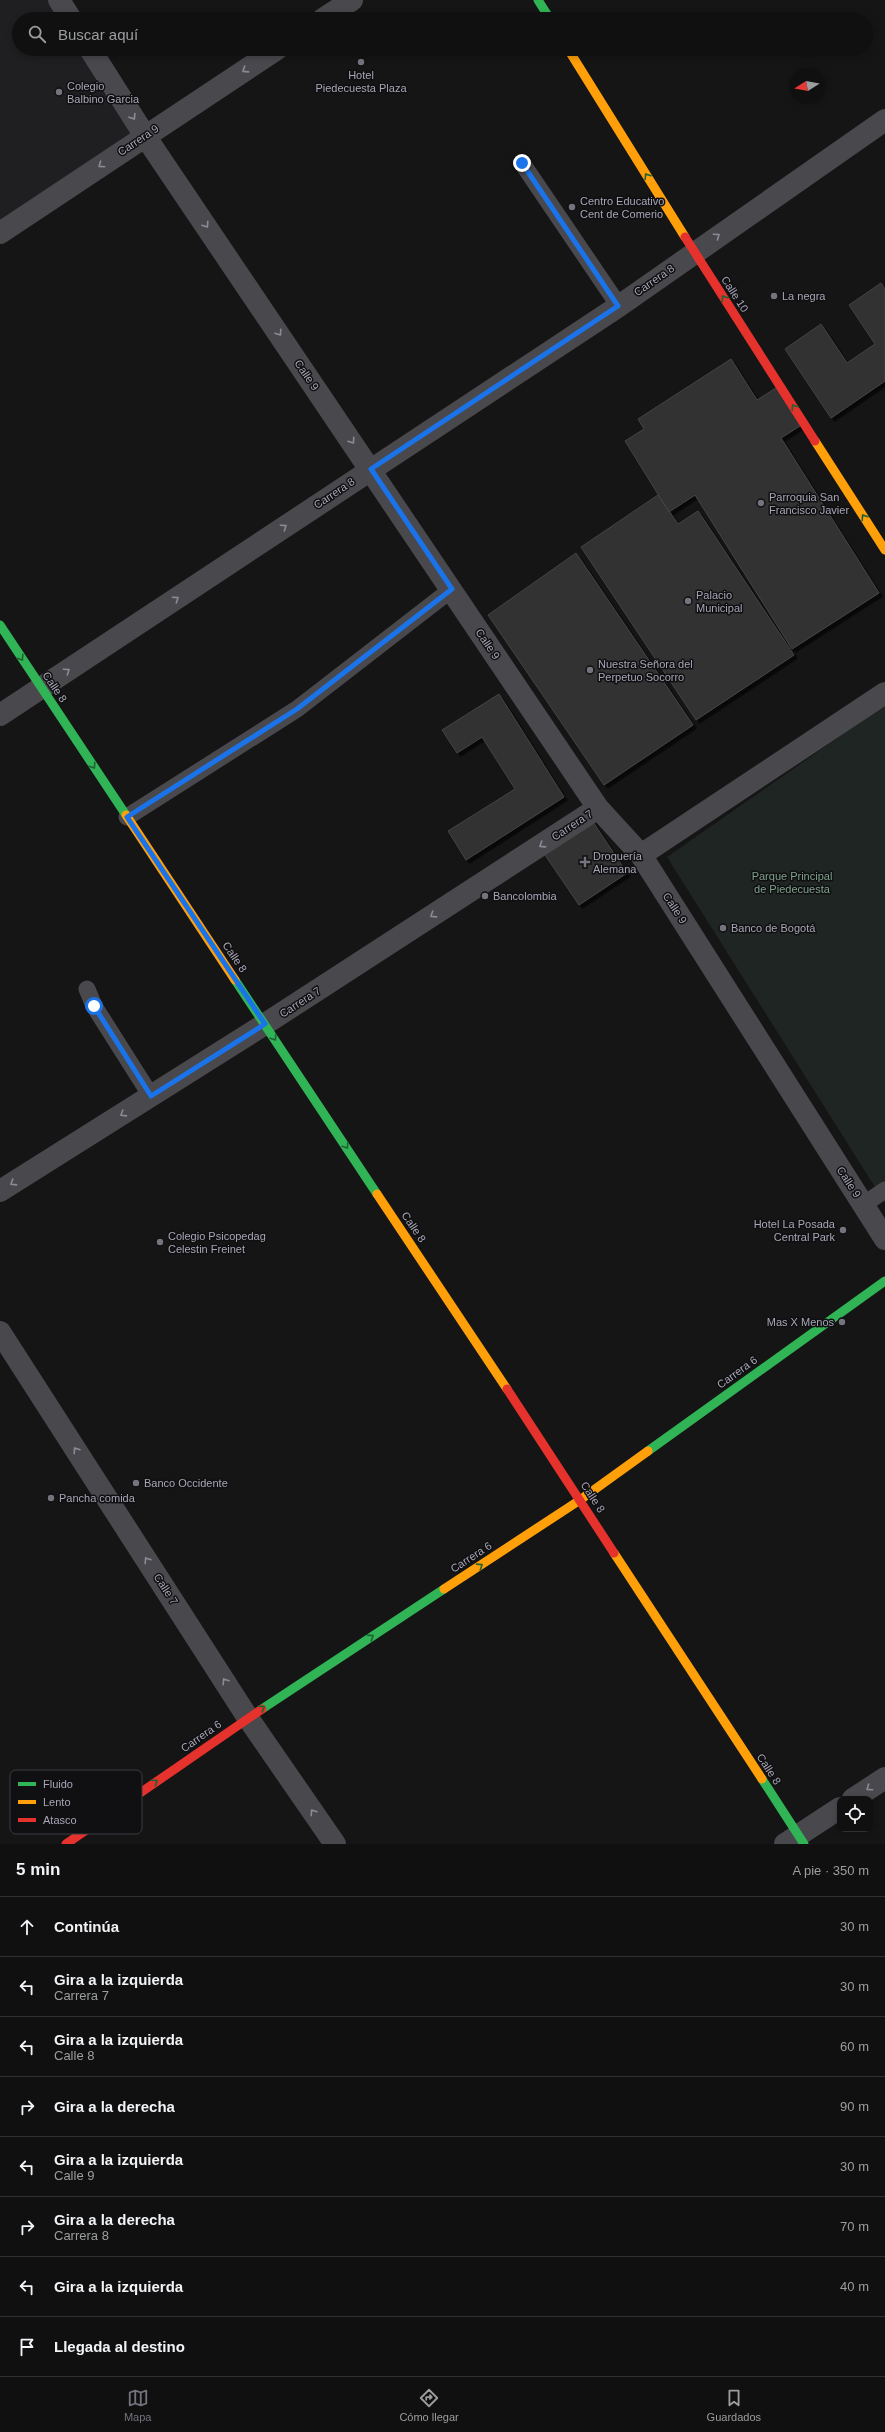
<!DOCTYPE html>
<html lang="es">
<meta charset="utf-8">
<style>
body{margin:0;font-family:Helvetica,sans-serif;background:#1e1e1e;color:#f1f3f6}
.controls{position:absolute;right:12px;bottom:12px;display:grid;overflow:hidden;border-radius:8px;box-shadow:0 2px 6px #0003}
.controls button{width:36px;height:36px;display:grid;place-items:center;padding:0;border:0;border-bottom:1px solid #303030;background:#101010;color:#f1f3f6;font:20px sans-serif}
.compass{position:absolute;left:789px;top:68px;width:36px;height:36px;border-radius:50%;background:#101010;box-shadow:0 2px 6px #0003;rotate:259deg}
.stop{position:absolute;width:12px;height:12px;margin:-9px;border:3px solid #1a73e8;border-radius:50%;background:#fff}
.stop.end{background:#1a73e8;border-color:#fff;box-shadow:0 1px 4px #0008}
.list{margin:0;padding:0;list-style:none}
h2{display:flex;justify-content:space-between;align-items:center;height:52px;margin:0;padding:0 16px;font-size:17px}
h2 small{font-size:13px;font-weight:400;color:#9c9d9f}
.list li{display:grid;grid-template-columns:26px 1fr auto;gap:12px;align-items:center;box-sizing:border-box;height:60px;padding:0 16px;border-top:1px solid #303030}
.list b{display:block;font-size:15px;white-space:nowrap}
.list p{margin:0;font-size:13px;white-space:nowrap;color:#9c9d9f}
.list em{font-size:13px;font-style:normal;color:#9c9d9f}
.icon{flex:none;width:22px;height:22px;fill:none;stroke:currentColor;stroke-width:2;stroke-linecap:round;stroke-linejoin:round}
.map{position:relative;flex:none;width:885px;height:1844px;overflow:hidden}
.search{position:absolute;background:#101010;box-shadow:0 2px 6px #0003;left:12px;right:12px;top:12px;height:44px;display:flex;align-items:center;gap:10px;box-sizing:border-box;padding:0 14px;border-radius:22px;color:#9c9d9f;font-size:15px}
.sheet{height:532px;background:#101010}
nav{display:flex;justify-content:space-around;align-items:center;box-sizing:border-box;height:56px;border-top:1px solid #303030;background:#101010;font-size:11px;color:#9c9d9f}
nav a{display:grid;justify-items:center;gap:2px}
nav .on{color:#74737e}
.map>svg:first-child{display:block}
</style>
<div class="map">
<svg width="885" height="1844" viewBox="0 0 885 1844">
<defs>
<filter id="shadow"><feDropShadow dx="3.5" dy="3.5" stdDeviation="0" flood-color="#0009"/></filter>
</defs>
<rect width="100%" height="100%" fill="#151515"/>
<!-- built -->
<path fill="#1f1f21" d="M 0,0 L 59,0 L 71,19 L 19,19 L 19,49 L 90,49 L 145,136 L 0,233 Z"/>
<!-- green -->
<path fill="#1f2522" d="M 885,705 L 885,1203 L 667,857 Z"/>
<!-- building -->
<path fill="#303031" stroke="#454448" filter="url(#shadow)" d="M 881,283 L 885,289 L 885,381 L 831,418 L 785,349 L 821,324 L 847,363 L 875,344 L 849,305 Z
M 731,359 L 757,400 L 779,386 L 803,424 L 781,438 L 879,593 L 792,649 L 695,495 L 669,512 L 625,441 L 644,429 L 638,419 Z
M 658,495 L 678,524 L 698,511 L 794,655 L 696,720 L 581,547 Z
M 576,553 L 693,725 L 604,785 L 488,615 Z
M 499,694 L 564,797 L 466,860 L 448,831 L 515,789 L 482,737 L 457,753 L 442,730 Z
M 591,819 L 627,873 L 579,905 L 543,852 Z"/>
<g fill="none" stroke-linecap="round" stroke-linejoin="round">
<!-- lane -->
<path stroke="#49494d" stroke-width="17" d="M 522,163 L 619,306
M 127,817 L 297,709 L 452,589
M 87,989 L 94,1006 L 151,1096
M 863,1205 L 885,1190"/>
<!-- street -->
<path stroke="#49494d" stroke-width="22" d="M 59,0 L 71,19
M 323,19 L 352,0
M 90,49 L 145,136 L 598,808 L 641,855 L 885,1239
M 0,233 L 277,49
M 0,715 L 619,306 L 885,120
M 641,855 L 885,693
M 0,1191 L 265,1024 L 598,808
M 0,1332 L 248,1718 L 335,1844
M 853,1799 L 885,1778
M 785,1844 L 840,1808"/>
<!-- fast -->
<path stroke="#30b455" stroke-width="9" d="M 538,0 L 550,19
M 0,625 L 126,815
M 235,980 L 377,1194
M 648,1451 L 885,1281
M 262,1709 L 444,1589
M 762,1779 L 804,1844"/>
<!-- slow -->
<path stroke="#ff9f0a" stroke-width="9" d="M 568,49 L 685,237
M 815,441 L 885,550
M 126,815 L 235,980
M 377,1194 L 507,1389
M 614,1553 L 762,1779
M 444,1589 L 580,1500 L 648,1451"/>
<!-- jam -->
<path stroke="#e5322d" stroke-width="9" d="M 685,237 L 815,441
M 507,1389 L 614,1553
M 66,1844 L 262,1709"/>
</g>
<!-- one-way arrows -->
<defs><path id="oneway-chevron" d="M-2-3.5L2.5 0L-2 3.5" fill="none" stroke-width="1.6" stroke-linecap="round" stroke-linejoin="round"/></defs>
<g stroke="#8b8a96">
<use href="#oneway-chevron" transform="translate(245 70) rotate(147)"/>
<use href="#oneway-chevron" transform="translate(133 117) rotate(58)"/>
<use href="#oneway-chevron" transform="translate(101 165) rotate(146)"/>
<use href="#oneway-chevron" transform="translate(206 225) rotate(56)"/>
<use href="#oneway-chevron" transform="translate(717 236) rotate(-35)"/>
<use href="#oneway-chevron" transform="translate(279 333) rotate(56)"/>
<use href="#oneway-chevron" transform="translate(352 441) rotate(56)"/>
<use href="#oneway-chevron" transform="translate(284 527) rotate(-34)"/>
<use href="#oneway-chevron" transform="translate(176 599) rotate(-34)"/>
<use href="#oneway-chevron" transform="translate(67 671) rotate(-34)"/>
<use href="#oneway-chevron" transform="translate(542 845) rotate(147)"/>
<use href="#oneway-chevron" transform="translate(433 915) rotate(147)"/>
<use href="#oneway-chevron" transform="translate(123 1114) rotate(148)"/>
<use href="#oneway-chevron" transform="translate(13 1183) rotate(148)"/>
<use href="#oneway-chevron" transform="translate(76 1450) rotate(-123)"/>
<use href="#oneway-chevron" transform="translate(147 1560) rotate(-123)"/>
<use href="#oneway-chevron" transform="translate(225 1681) rotate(-123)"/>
<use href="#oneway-chevron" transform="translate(869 1788) rotate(146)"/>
<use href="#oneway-chevron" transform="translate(313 1812) rotate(-124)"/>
</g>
<g stroke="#206233">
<use href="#oneway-chevron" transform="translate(647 176) rotate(-122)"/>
<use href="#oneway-chevron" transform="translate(724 298) rotate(-123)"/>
<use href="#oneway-chevron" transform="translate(794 407) rotate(-123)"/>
<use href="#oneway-chevron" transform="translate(864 517) rotate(-123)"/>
<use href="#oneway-chevron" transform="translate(21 658) rotate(57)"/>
<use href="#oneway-chevron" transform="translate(93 766) rotate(56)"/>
<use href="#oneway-chevron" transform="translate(274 1038) rotate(56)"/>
<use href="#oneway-chevron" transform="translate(346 1146) rotate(56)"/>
<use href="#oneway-chevron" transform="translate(480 1566) rotate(-33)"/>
<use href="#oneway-chevron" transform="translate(371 1637) rotate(-33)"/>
<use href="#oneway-chevron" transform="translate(262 1708) rotate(-33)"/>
<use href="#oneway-chevron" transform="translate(155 1782) rotate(-35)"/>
</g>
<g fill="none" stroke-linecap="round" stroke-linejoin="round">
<!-- route -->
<path stroke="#1a73e8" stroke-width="5" d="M 94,1006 L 151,1096 L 265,1024 L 127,817 L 297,709 L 452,589 L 371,469 L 618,306 L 522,163"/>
</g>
<!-- markers -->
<g fill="#74737e" stroke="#100f11" stroke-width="1.5">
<circle cx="361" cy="62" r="4"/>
<circle cx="59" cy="92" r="4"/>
<circle cx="572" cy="207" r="4"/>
<circle cx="774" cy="296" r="4"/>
<circle cx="761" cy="503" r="4"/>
<circle cx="688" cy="601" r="4"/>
<circle cx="590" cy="670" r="4"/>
<path d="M583 856h4v4h4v4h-4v4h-4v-4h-4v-4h4z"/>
<circle cx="485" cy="896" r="4"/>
<circle cx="723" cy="928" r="4"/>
<circle cx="843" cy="1230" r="4"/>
<circle cx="160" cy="1242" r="4"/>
<circle cx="842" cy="1322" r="4"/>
<circle cx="136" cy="1483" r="4"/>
<circle cx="51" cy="1498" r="4"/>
</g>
<g text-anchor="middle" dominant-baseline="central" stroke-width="3" stroke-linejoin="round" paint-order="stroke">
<!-- poi labels -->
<g font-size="11" fill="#a7a6b6" stroke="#100f11" text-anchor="start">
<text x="361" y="75" text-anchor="middle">Hotel<tspan x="361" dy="13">Piedecuesta Plaza</tspan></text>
<text x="67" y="86">Colegio<tspan x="67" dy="13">Balbino Garcia</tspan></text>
<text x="580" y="201">Centro Educativo<tspan x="580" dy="13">Cent de Comerio</tspan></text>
<text x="782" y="296">La negra</text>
<text x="769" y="497">Parroquia San<tspan x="769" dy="13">Francisco Javier</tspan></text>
<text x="696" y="595">Palacio<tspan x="696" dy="13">Municipal</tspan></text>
<text x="598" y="664">Nuestra Señora del<tspan x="598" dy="13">Perpetuo Socorro</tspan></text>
<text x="593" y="856">Droguería<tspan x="593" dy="13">Alemana</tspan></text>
<text x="493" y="896">Bancolombia</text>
<text x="731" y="928">Banco de Bogotá</text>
<text x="835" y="1224" text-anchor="end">Hotel La Posada<tspan x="835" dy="13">Central Park</tspan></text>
<text x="168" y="1236">Colegio Psicopedag<tspan x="168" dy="13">Celestin Freinet</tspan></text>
<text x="834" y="1322" text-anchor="end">Mas X Menos</text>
<text x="144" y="1483">Banco Occidente</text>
<text x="59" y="1498">Pancha comida</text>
</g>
<!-- street labels -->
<g font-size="11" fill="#a7a6b6" stroke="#100f11">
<text transform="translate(138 140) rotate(-34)">Carrera 9</text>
<text transform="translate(654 280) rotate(-35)">Carrera 8</text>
<text transform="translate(735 294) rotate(57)">Calle 10</text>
<text transform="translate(307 375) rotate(56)">Calle 9</text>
<text transform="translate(334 493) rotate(-34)">Carrera 8</text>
<text transform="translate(488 644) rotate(56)">Calle 9</text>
<text transform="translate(55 687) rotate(56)">Calle 8</text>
<text transform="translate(572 825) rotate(-33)">Carrera 7</text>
<text transform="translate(675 908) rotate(57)">Calle 9</text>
<text transform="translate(235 957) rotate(56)">Calle 8</text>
<text transform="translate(300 1002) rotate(-33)">Carrera 7</text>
<text transform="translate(849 1182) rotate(57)">Calle 9</text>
<text transform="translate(414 1227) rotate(56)">Calle 8</text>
<text transform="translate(737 1372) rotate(-36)">Carrera 6</text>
<text transform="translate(593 1497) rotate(57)">Calle 8</text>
<text transform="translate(471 1557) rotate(-33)">Carrera 6</text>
<text transform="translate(166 1589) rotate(57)">Calle 7</text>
<text transform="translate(201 1736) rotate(-35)">Carrera 6</text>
<text transform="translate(769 1769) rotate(57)">Calle 8</text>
</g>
<!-- park labels -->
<g font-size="11" fill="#7da08c" stroke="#100f11">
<text x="792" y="876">Parque Principal<tspan x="792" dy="13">de Piedecuesta</tspan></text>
</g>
</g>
<!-- legend -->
<rect x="10" y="1770" width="132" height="64" rx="6" fill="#100f11" stroke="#3d3c43" stroke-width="1"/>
<rect x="18" y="1782" width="18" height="4" fill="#30b455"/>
<rect x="18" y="1800" width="18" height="4" fill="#ff9f0a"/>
<rect x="18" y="1818" width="18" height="4" fill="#e5322d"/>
<g font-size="11" fill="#a7a6b6">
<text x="43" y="1788">Fluido</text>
<text x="43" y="1806">Lento</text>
<text x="43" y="1824">Atasco</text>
</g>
</svg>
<div class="controls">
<button><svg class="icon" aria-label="locate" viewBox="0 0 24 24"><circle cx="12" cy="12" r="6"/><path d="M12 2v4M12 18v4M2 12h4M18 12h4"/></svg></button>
</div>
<svg class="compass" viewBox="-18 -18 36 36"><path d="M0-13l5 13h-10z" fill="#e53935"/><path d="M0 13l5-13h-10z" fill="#9c9d9f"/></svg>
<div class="stop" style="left:94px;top:1006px"></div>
<div class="stop end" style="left:522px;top:163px"></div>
<div class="search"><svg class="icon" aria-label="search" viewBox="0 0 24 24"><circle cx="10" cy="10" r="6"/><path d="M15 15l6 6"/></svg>Buscar aquí</div>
</div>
<section class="sheet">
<h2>5 min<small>A pie · 350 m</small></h2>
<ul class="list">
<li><svg class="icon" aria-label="ahead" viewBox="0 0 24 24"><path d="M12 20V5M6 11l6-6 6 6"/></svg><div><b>Continúa</b></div><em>30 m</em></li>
<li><svg class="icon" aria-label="left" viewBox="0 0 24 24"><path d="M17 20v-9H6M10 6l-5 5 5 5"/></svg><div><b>Gira a la izquierda</b><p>Carrera 7</p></div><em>30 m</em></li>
<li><svg class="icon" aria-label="left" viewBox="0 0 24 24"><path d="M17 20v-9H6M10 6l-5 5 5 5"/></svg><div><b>Gira a la izquierda</b><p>Calle 8</p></div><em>60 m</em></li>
<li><svg class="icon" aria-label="right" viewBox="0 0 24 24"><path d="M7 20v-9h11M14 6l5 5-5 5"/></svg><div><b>Gira a la derecha</b></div><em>90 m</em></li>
<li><svg class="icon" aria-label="left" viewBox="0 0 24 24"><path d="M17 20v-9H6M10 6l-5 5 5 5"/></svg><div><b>Gira a la izquierda</b><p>Calle 9</p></div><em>30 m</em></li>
<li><svg class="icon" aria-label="right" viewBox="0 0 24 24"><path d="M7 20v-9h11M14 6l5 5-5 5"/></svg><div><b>Gira a la derecha</b><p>Carrera 8</p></div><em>70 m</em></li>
<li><svg class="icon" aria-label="left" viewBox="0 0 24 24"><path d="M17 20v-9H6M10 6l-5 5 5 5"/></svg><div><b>Gira a la izquierda</b></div><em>40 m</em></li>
<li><svg class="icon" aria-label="arrive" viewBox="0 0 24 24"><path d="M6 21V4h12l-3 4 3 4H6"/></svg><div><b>Llegada al destino</b></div></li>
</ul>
</section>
<nav>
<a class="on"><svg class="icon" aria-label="map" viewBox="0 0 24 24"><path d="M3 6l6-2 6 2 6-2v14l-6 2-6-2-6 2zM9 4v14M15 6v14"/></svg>Mapa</a>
<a><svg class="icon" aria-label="directions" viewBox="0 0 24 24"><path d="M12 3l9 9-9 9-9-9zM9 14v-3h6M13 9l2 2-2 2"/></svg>Cómo llegar</a>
<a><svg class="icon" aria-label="saved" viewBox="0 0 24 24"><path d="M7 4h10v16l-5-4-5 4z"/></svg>Guardados</a>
</nav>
